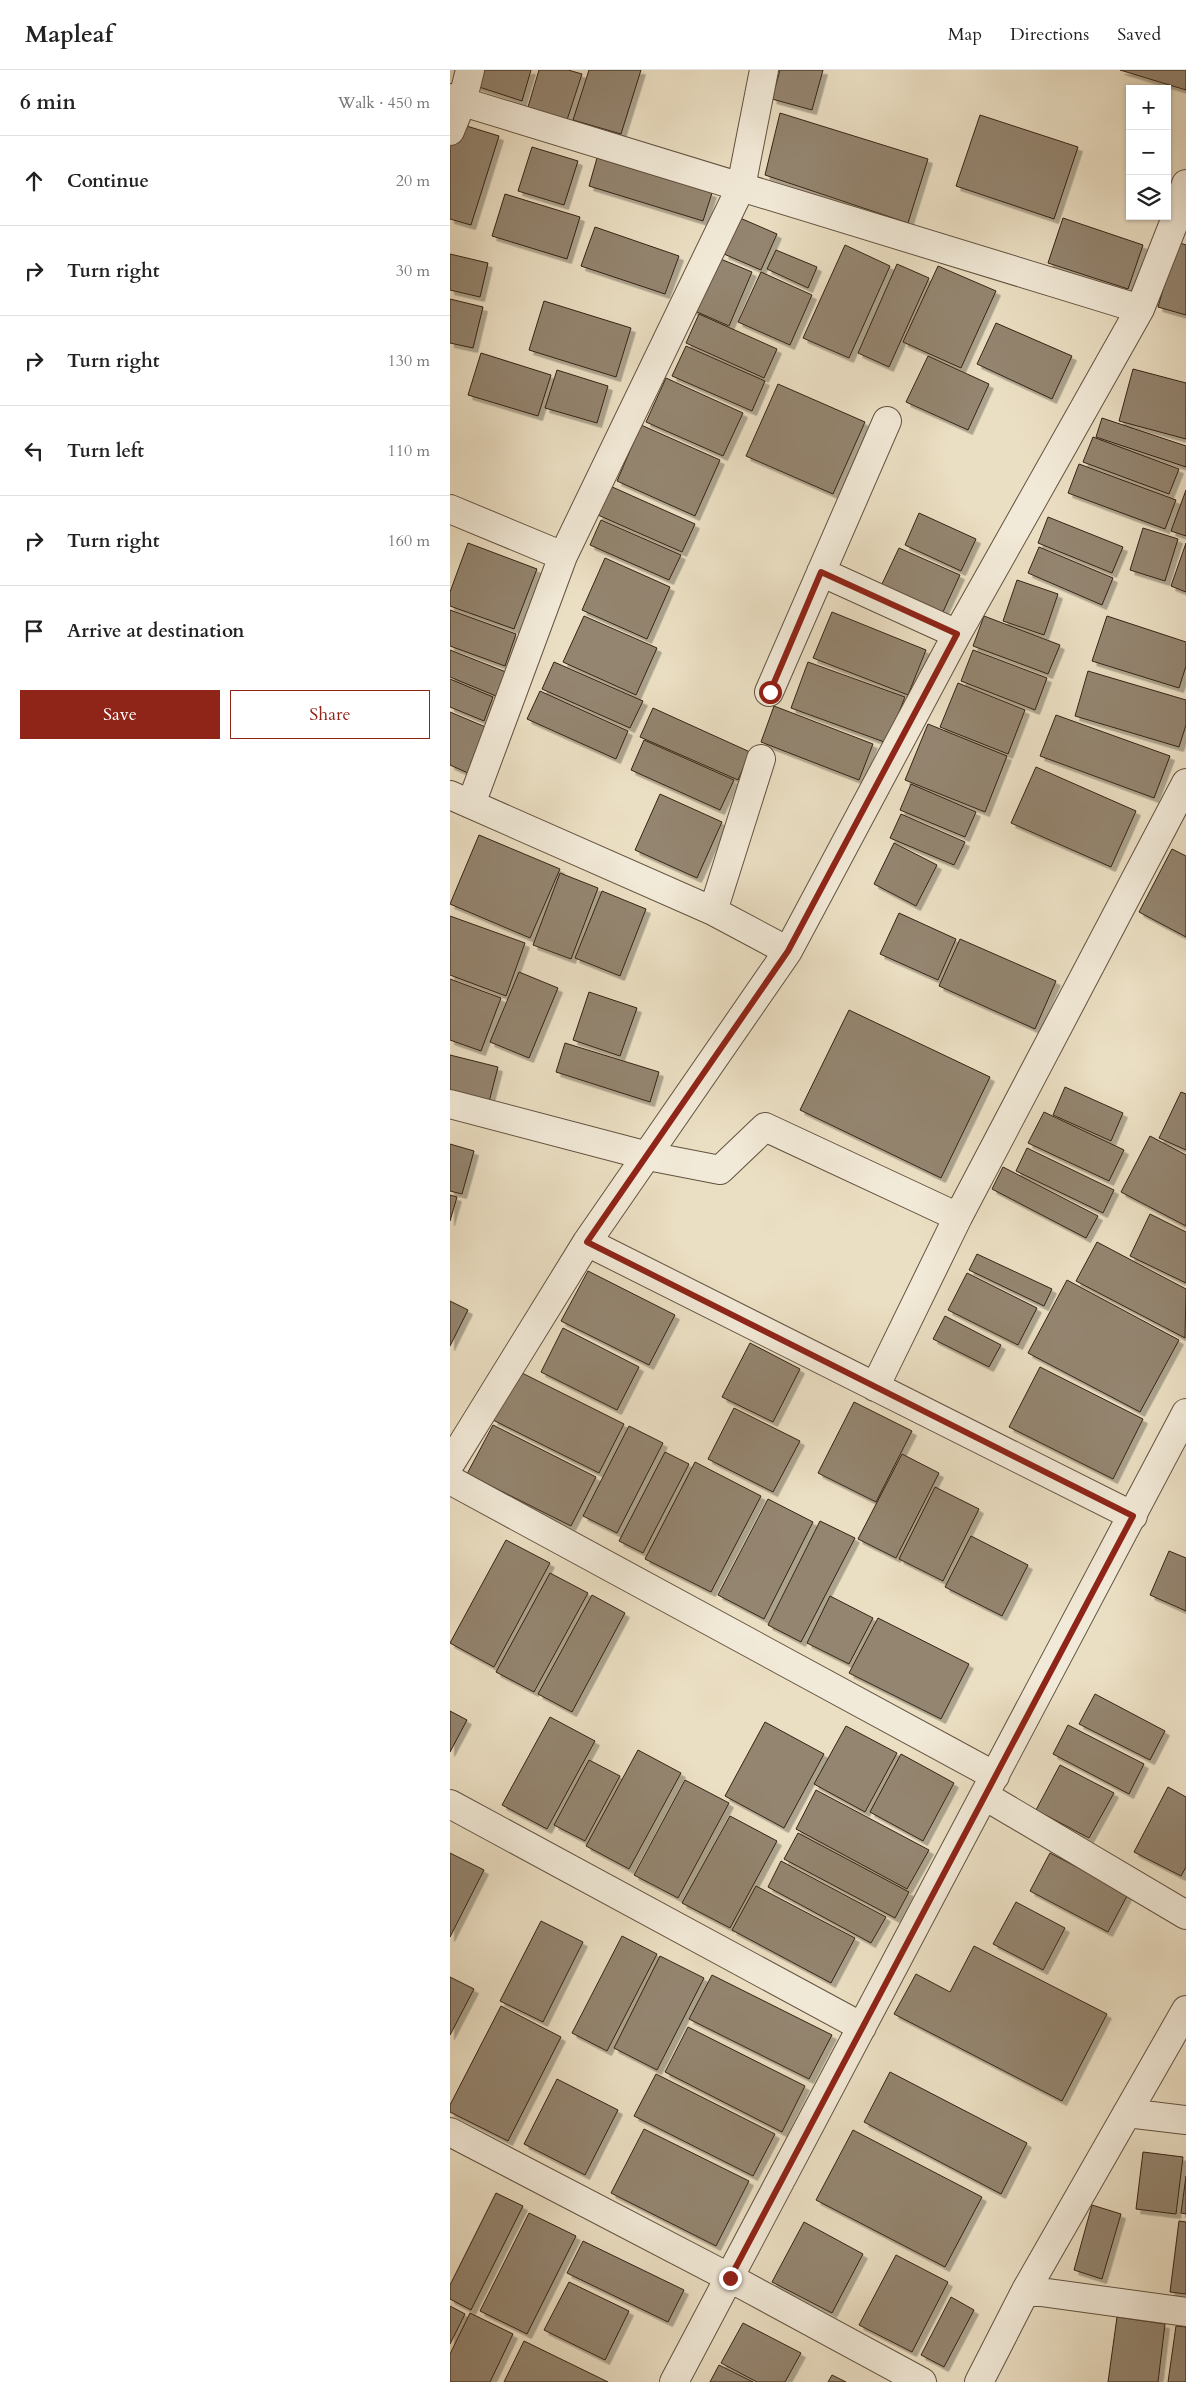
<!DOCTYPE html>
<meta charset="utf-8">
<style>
body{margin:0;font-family:Cardo,serif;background:#f2f2f2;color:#222}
.controls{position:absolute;right:15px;top:15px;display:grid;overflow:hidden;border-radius:0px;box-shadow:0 1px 4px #0004}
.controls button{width:45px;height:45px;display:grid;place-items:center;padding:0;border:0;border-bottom:1px solid #e0e0e0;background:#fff;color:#222;font:25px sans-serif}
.stop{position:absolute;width:15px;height:15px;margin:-11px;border:4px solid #8f2418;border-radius:50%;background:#fff}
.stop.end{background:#8f2418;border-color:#fff;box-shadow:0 1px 5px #0008}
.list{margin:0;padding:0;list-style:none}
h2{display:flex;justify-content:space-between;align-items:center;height:65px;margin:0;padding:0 20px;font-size:21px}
h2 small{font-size:16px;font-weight:400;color:#767676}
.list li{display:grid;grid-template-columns:32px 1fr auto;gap:15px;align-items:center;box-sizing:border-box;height:90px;padding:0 20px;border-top:1px solid #e0e0e0}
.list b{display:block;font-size:19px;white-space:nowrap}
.list em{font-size:16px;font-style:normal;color:#767676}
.actions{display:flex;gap:10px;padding:15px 20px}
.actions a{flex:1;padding:11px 0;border:1px solid #8f2418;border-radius:0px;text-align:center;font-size:18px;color:#8f2418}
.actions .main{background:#8f2418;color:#fff}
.icon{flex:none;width:28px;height:28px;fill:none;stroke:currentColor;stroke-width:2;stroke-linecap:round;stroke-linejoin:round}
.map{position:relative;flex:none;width:736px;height:2312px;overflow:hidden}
header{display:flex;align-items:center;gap:30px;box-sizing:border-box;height:70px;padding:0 25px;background:#fff;border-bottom:1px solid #e0e0e0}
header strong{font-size:24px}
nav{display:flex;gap:28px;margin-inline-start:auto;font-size:18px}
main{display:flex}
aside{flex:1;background:#fff}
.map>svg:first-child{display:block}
</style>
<header>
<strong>Mapleaf</strong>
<nav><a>Map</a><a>Directions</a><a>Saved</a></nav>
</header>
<main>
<aside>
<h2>6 min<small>Walk · 450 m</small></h2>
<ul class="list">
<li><svg class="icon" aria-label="ahead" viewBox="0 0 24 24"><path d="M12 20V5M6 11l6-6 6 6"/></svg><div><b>Continue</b></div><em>20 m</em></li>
<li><svg class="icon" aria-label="right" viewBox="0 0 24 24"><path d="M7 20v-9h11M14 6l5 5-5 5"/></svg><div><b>Turn right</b></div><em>30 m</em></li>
<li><svg class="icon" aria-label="right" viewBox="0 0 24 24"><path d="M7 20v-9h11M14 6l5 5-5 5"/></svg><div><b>Turn right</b></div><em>130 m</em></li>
<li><svg class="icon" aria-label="left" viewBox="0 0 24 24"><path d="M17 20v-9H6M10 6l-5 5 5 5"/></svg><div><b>Turn left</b></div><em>110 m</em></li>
<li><svg class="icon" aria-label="right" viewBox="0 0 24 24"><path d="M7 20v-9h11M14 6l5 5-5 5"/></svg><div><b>Turn right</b></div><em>160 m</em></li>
<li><svg class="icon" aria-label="arrive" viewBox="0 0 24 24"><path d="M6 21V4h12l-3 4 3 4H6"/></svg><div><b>Arrive at destination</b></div></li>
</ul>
<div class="actions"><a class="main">Save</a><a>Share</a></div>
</aside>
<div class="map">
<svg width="736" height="2312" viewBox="0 0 736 2312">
<defs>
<filter id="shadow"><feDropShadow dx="4.5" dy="4.5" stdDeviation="0" flood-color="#0004"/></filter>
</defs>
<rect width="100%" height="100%" fill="#ebdfc3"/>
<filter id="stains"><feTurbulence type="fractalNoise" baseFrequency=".004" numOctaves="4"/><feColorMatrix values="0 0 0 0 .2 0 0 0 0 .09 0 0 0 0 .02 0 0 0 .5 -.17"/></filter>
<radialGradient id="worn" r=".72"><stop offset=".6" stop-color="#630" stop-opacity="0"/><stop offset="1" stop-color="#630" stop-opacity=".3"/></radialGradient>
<!-- building -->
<path fill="#94856f" stroke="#362315" filter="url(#shadow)" d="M 31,0 L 81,0 L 72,31 L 26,16 Z
M 89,0 L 118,0 L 132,4 L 117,50 L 78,37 Z
M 139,0 L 191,0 L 171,64 L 123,50 Z
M 330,0 L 373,0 L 362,40 L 322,29 Z
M 670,0 L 736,0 L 736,20 Z
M 330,43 L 478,89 L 458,153 L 315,105 Z
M 530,45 L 628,77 L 604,149 L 506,116 Z
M 7,53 L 49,66 L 21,155 L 0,149 L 0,76 Z
M 82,77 L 128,91 L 114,135 L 68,121 Z
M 147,88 L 262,123 L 253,151 L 139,116 Z
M 55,124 L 130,147 L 117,189 L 42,166 Z
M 290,148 L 327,164 L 311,200 L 274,184 Z
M 613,148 L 693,175 L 678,219 L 598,193 Z
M 145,157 L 229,186 L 215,224 L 131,196 Z
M 727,172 L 736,175 L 736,245 L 708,237 Z
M 395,175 L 440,196 L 399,288 L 353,268 Z
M 326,180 L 367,197 L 358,218 L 317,199 Z
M 0,184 L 38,193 L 30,227 L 0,220 Z
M 261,185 L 302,202 L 279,256 L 238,238 Z
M 447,194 L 479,208 L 439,297 L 408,283 Z
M 488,196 L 546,221 L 511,298 L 453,272 Z
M 311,202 L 362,225 L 340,275 L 288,252 Z
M 0,229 L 33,237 L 23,278 L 0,273 Z
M 94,231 L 181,258 L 166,307 L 79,280 Z
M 249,244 L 327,279 L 314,308 L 236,273 Z
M 546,253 L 622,286 L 602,329 L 527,294 Z
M 236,276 L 315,311 L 302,341 L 222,306 Z
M 31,283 L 101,305 L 88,346 L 18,325 Z
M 478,286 L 539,314 L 518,360 L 456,332 Z
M 683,299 L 736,313 L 736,369 L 669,351 Z
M 107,300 L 158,316 L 147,353 L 95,338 Z
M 216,308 L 293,343 L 273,386 L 196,352 Z
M 328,314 L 415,352 L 383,424 L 296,386 Z
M 652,348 L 736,376 L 736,397 L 646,367 Z
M 191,355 L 270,390 L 245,446 L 167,411 Z
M 643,367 L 729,399 L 719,424 L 633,392 Z
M 629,394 L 726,430 L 715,459 L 618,423 Z
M 160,416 L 245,454 L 232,482 L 148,445 Z
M 736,420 L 736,466 L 721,461 Z
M 469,443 L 526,469 L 511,501 L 455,475 Z
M 598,447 L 673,477 L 662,503 L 588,473 Z
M 151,450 L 231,485 L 219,510 L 140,475 Z
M 693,458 L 728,469 L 715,511 L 680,500 Z
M 18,473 L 87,499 L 64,559 L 0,536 L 0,522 Z
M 736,473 L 736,522 L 721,516 Z
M 589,477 L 663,508 L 652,535 L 578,503 Z
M 449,478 L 510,505 L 492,544 L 431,516 Z
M 155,488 L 220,517 L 197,569 L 132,540 Z
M 567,510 L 608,524 L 594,565 L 553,551 Z
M 0,540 L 66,564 L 55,596 L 0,576 Z
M 382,542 L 476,580 L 458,625 L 363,588 Z
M 134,546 L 207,578 L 186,625 L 113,592 Z
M 534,546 L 610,575 L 598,604 L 523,576 Z
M 657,546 L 736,572 L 736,596 L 729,618 L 642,591 Z
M 0,580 L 56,602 L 46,626 L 0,607 Z
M 523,580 L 597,608 L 585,640 L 511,611 Z
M 104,592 L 193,631 L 180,658 L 92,619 Z
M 358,592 L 455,627 L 437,673 L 341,638 Z
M 638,601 L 736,630 L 736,655 L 729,677 L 625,646 Z
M 0,609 L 43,627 L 34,651 L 0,637 Z
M 508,613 L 575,640 L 558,684 L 490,657 Z
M 90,621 L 178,661 L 166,689 L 77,649 Z
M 324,636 L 423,674 L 409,710 L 311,672 Z
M 203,638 L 300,682 L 288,710 L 190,667 Z
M 0,642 L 38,658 L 18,703 L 0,695 Z
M 606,645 L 720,686 L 704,728 L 590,686 Z
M 478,654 L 557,686 L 535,742 L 455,710 Z
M 194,670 L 284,710 L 270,740 L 181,700 Z
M 586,697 L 686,741 L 661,797 L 561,753 Z
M 461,714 L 526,742 L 515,767 L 450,740 Z
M 210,724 L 272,752 L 247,808 L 185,780 Z
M 451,744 L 515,772 L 504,795 L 440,768 Z
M 29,765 L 110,799 L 80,868 L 0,834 Z
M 444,773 L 487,795 L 466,836 L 424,814 Z
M 722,779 L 736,786 L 736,867 L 689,842 Z
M 110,803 L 148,818 L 121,889 L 83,875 Z
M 152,821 L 196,839 L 170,906 L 125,888 Z
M 449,843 L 506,869 L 488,910 L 430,884 Z
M 0,846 L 75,873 L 56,926 L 0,905 Z
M 510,869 L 606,911 L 585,959 L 489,916 Z
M 69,902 L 108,918 L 79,988 L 40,972 Z
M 0,909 L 51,928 L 31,981 L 0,970 Z
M 139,922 L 187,938 L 170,986 L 123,970 Z
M 399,940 L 540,1007 L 491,1108 L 350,1040 Z
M 115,973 L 209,1002 L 200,1032 L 106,1002 Z
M 0,985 L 48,997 L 39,1032 L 0,1022 Z
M 615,1017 L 673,1043 L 661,1071 L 603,1045 Z
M 731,1022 L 736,1024 L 736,1080 L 709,1068 Z
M 594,1042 L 674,1080 L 659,1111 L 578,1073 Z
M 700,1066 L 736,1085 L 736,1156 L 671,1122 Z
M 0,1074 L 24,1081 L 12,1124 L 0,1121 Z
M 577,1078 L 664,1120 L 653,1143 L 566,1101 Z
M 553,1097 L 648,1146 L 636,1168 L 542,1119 Z
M 0,1125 L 7,1127 L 0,1151 Z
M 700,1144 L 736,1162 L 736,1213 L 680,1186 Z
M 647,1172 L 736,1219 L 735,1268 L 626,1211 Z
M 527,1184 L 602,1219 L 594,1236 L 519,1200 Z
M 138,1201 L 225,1245 L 199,1295 L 111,1251 Z
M 517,1203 L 587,1238 L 568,1275 L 498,1240 Z
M 617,1210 L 729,1270 L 690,1342 L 578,1283 Z
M 0,1231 L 18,1240 L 0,1276 Z
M 495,1246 L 551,1275 L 539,1297 L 483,1269 Z
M 113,1258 L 189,1297 L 167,1340 L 91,1302 Z
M 300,1273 L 350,1299 L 323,1352 L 272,1327 Z
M 590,1297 L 693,1349 L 663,1409 L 559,1357 Z
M 68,1301 L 174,1354 L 149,1403 L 43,1350 Z
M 404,1332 L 462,1361 L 426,1432 L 368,1403 Z
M 284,1338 L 350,1371 L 323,1422 L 258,1389 Z
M 43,1355 L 146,1407 L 121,1456 L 17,1404 Z
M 179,1356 L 213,1373 L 167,1463 L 133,1446 Z
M 215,1382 L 239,1394 L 193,1483 L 169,1471 Z
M 452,1384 L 489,1403 L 446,1488 L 408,1469 Z
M 245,1392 L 311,1426 L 261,1522 L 195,1489 Z
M 485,1417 L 529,1439 L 493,1511 L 449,1489 Z
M 318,1429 L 363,1452 L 314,1549 L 268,1525 Z
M 370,1451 L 405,1468 L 351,1572 L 318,1555 Z
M 521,1466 L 578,1495 L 552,1546 L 495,1517 Z
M 56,1470 L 100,1493 L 44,1597 L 0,1573 Z
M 719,1481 L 736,1488 L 736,1541 L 700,1525 Z
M 100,1503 L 138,1523 L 84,1622 L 46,1602 Z
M 142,1525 L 175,1543 L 122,1642 L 88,1624 Z
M 380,1526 L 423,1548 L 399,1594 L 357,1573 Z
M 428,1548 L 519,1594 L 491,1649 L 399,1603 Z
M 645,1624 L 715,1661 L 700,1690 L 629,1654 Z
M 0,1641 L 17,1650 L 0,1682 Z
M 100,1647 L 145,1671 L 97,1759 L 52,1735 Z
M 315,1652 L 374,1684 L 334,1758 L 275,1726 Z
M 618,1655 L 694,1694 L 679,1724 L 603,1684 Z
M 396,1656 L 447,1683 L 415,1742 L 364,1714 Z
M 188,1680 L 231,1703 L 179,1799 L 136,1776 Z
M 451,1684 L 504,1713 L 473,1771 L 420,1742 Z
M 139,1690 L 170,1706 L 135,1771 L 104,1755 Z
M 610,1695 L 664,1723 L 639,1768 L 586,1740 Z
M 235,1710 L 279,1733 L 228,1828 L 184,1805 Z
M 718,1717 L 736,1727 L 736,1797 L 731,1806 L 684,1782 Z
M 366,1720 L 479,1780 L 457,1819 L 346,1759 Z
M 280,1746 L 327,1771 L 280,1858 L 232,1833 Z
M 348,1763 L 459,1822 L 445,1848 L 334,1789 Z
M 0,1783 L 34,1800 L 0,1867 Z
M 600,1783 L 678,1824 L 658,1862 L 580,1821 Z
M 331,1791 L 436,1847 L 421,1873 L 318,1817 Z
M 306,1816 L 405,1868 L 381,1913 L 282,1860 Z
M 566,1832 L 615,1858 L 593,1900 L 543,1874 Z
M 91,1851 L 133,1872 L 93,1952 L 50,1931 Z
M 172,1866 L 207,1884 L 157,1981 L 122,1963 Z
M 524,1876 L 657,1944 L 612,2031 L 444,1944 L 466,1904 L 500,1922 Z
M 210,1886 L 254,1908 L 207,2000 L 164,1978 Z
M 262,1905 L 382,1965 L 359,2009 L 239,1949 Z
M 0,1907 L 24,1919 L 0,1965 Z
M 51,1936 L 111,1967 L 58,2071 L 0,2042 L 0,2035 Z
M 238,1957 L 355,2016 L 332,2062 L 215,2002 Z
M 440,2002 L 577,2073 L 551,2124 L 414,2052 Z
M 206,2004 L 325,2064 L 303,2106 L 184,2046 Z
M 107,2009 L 168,2040 L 135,2105 L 74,2074 Z
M 194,2059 L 299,2111 L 266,2176 L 161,2123 Z
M 403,2060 L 532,2127 L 495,2197 L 366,2130 Z
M 693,2082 L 733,2087 L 726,2144 L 686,2139 Z
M 736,2106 L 736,2144 L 731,2143 Z
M 46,2123 L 73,2136 L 21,2240 L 0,2229 L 0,2215 Z
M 642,2135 L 671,2144 L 652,2209 L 624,2200 Z
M 79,2143 L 126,2166 L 77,2264 L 30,2241 Z
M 729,2151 L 736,2152 L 736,2224 L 720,2222 Z
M 354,2152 L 413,2184 L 382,2243 L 322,2212 Z
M 133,2171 L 234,2220 L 218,2252 L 117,2203 Z
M 446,2185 L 498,2212 L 462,2282 L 409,2255 Z
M 119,2212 L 179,2241 L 155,2290 L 94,2260 Z
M 501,2227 L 524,2240 L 494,2297 L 471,2285 Z
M 0,2236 L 15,2244 L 0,2274 Z
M 20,2243 L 63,2264 L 40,2312 L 0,2312 L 0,2284 Z
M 667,2247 L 715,2254 L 708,2312 L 658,2312 Z
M 293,2253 L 351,2283 L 335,2312 L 307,2312 L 271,2293 Z
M 726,2256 L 736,2257 L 736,2312 L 718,2312 Z
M 74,2271 L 158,2312 L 54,2312 Z
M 269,2295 L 303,2312 L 260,2312 Z
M 382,2305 L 396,2312 L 378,2312 Z"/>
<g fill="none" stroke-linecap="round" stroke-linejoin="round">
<defs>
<path id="minor" d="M 0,28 L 690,239
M 0,61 L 12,32 L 20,0
M 0,439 L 113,486
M 371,502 L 507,564
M 319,622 L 437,351
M 0,725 L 263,841 L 338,881
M 21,734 L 113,486 L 291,117 L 314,0
M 263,841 L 311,689
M 0,1034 L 198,1086 L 270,1100 L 315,1057 L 508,1147
M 137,1172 L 683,1446
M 425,1317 L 508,1147 L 736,713
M 0,1394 L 137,1172 L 338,881 L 507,564 L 690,239 L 723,155 L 736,114
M 0,1410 L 545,1706
M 535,1726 L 736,1845
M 0,1734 L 412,1957
M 677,2043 L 736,2050
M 0,2062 L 280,2208 L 472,2312
M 576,2220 L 736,2242
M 224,2312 L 736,1343
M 529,2312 L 576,2220 L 736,1940"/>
</defs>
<!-- minor casing -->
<use href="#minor" stroke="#635240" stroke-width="30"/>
<!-- minor -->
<use href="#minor" stroke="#f2ead8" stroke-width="28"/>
</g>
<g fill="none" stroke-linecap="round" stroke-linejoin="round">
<!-- route -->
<path stroke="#8f2418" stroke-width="6" d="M 280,2208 L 683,1446 L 137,1172 L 338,881 L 507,564 L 371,502 L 320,622"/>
</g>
<rect width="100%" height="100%" filter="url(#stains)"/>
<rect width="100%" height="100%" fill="url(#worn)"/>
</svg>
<div class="controls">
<button>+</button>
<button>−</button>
<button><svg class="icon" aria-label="layers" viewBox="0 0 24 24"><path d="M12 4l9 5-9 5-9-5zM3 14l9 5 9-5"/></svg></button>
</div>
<div class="stop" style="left:320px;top:622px"></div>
<div class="stop end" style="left:280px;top:2208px"></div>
</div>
</main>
